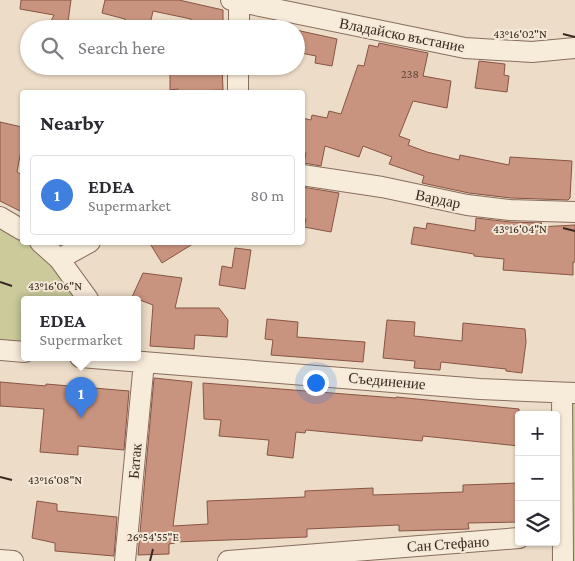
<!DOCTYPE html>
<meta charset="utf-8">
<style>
body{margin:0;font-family:"Crimson Pro",serif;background:#f2f2f3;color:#2b2b33}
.controls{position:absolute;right:15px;bottom:15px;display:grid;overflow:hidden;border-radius:5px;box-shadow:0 1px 4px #0004}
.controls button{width:45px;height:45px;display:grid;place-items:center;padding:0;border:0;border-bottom:1px solid #e1e1e2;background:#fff;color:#2b2b33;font:25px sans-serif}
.you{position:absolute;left:315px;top:382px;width:18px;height:18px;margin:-12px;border:4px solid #fff;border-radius:50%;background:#1a73e8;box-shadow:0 0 0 8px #1a73e833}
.badge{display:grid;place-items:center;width:32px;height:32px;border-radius:50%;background:#2563eb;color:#fff;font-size:16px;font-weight:700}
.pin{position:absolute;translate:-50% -41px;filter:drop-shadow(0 1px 2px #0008)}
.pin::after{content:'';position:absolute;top:26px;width:18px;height:15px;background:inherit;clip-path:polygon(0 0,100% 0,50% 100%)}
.popup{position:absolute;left:21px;top:296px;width:120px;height:65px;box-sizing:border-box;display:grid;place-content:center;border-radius:5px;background:#fff;filter:drop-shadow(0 1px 4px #0005);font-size:16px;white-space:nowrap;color:#7c7c81}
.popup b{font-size:19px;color:#2b2b33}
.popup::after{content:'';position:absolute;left:50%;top:100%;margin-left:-10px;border:10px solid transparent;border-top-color:#fff}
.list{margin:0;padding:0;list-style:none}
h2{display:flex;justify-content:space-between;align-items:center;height:65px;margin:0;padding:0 20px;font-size:21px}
h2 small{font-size:16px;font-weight:400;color:#7c7c81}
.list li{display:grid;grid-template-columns:32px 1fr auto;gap:15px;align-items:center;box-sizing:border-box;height:80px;margin:0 10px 10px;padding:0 10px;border:1px solid #e1e1e2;border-radius:5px}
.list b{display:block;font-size:19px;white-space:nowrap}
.list p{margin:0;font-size:16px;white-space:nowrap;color:#7c7c81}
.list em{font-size:16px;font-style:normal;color:#7c7c81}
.icon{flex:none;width:28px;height:28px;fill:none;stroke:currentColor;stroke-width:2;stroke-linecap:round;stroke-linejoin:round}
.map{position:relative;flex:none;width:575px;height:561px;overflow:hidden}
.search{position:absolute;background:#fff;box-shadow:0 1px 4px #0004;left:20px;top:20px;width:285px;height:55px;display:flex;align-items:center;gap:12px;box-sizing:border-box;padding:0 18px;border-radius:28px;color:#7c7c81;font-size:19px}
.panel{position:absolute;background:#fff;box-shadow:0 1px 4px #0004;left:20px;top:90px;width:285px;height:155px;border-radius:5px}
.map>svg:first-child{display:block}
</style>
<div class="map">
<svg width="575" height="561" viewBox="0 0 575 561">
<rect width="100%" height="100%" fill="#eddcc7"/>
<!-- green -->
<path fill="#caca9b" d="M 0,217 L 22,230 L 22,242 L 40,243 L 88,299 L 25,299 L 25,352 L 0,350 Z
M 575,399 L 575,561 L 570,561 L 570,400 Z"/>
<!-- building -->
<path fill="#c9947f" stroke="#865544" d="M 21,0 L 71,0 L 67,29 L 47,29 L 54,15 L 20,9 Z
M 105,0 L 179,0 L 223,10 L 223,29 L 189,29 L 191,19 L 153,11 L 149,29 L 123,29 L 125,19 L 102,13 Z
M 296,30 L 337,39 L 332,66 L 315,63 L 316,56 L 296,52 Z
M 379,43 L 428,53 L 423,76 L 451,81 L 447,108 L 413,101 L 399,136 L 410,140 L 408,145 L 427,152 L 459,160 L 460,155 L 509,165 L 510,157 L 572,161 L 570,198 L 568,200 L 511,198 L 469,193 L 422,183 L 424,176 L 389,164 L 392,157 L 363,146 L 359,157 L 325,146 L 321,166 L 304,163 L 306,153 L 302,153 L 302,118 L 311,120 L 312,115 L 327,118 L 329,111 L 341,114 L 358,65 L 364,66 L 369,45 L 378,47 Z
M 479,61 L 505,64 L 504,75 L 509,76 L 507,92 L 475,88 Z
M 183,66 L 222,66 L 223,90 L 178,92 L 178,89 L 170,90 L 170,70 L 183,70 Z
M 0,122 L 22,127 L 22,145 L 17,172 L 22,175 L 22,212 L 0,201 Z
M 302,187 L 339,193 L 331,232 L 304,227 L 306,219 L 302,218 Z
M 476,218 L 510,222 L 542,223 L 538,227 L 575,225 L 575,262 L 573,262 L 573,275 L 503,270 L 504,259 L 474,256 L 474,254 L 411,244 L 414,227 L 426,229 L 427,223 L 475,231 Z
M 149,242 L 196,242 L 162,263 Z
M 235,248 L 251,250 L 245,289 L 219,285 L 222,266 L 232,268 Z
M 143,273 L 182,278 L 175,308 L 219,308 L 228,320 L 227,337 L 195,335 L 194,349 L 150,346 L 153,305 L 132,297 Z
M 267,319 L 298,322 L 297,337 L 365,342 L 363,362 L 271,355 L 273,340 L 265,339 Z
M 387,320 L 415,322 L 414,336 L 462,341 L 463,323 L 525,329 L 526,342 L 522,373 L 506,371 L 506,369 L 441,362 L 440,370 L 414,368 L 415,361 L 383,358 Z
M 154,378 L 192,382 L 173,526 L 208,524 L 207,501 L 305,497 L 305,491 L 373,488 L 373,495 L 463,492 L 463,485 L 519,483 L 519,522 L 468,523 L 469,529 L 399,531 L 399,525 L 307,529 L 307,537 L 175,542 L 175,543 L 169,544 L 169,554 L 138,555 Z
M 0,382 L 46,386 L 46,384 L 129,391 L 124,450 L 78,446 L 78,455 L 40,452 L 44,409 L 0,406 Z
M 203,383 L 396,398 L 396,397 L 519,409 L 519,446 L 423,436 L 422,441 L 306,430 L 305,433 L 296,432 L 293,458 L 267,455 L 269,440 L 219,436 L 221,420 L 204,419 Z
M 37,501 L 57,504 L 57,511 L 117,517 L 114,556 L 55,551 L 55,543 L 32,538 Z"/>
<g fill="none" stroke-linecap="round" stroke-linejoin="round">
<defs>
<path id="minor" d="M 231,0 L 465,48 L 532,52 L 575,48
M 239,29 L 239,2
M 238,92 L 238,66
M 302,175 L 382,187 L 467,205 L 510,210 L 575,212
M 0,217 L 22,230
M 40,242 L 59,259 L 88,299
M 59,259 L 90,242
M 0,350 L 25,352
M 80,357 L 480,389 L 575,393
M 562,393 L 563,561
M 0,560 L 13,561
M 125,561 L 144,362
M 228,561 L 519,538"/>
</defs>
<!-- minor casing -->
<use href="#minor" stroke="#886e5d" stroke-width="22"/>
<!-- minor -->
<use href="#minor" stroke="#f7ebda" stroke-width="20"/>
</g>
<!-- ticks -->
<path fill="none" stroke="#392920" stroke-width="2" d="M 563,34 L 575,37M 563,228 L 575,231M 0,282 L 12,286M 0,477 L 12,480M 150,561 L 153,549"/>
<g text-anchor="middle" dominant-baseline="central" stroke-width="4" stroke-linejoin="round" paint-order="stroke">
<!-- number labels -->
<g font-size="12" fill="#5d4438">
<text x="410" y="74">238</text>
</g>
<!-- street labels -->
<g font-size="15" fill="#392920" stroke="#f4e8d7">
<text transform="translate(402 35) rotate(11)">Владайско въстание</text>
<text transform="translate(438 199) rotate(12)">Вардар</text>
<text transform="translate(387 381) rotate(5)">Съединение</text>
<text transform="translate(135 461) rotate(-85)">Батак</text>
<text transform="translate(448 544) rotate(-4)">Сан Стефано</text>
</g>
</g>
<g font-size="12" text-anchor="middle" fill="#392920" stroke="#f4e8d7" stroke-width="4" stroke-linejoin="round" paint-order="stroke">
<text x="520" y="38">43°16'02"N</text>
<text x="520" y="233">43°16'04"N</text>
<text x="55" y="290">43°16'06"N</text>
<text x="55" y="484">43°16'08"N</text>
<text x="153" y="541">26°54'55"E</text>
</g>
</svg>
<div class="controls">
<button>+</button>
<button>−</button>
<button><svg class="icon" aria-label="layers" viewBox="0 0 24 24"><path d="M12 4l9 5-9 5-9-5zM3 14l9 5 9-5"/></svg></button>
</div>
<div class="you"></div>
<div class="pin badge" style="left:81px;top:418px;background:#3f7fe0">1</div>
<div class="popup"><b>EDEA</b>Supermarket</div>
<div class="search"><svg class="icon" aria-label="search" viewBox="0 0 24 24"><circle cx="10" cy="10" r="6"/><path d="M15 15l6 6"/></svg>Search here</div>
<section class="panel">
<h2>Nearby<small></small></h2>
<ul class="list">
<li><span class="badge" style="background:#3f7fe0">1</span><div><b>EDEA</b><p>Supermarket</p></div><em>80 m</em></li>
</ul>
</section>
</div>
